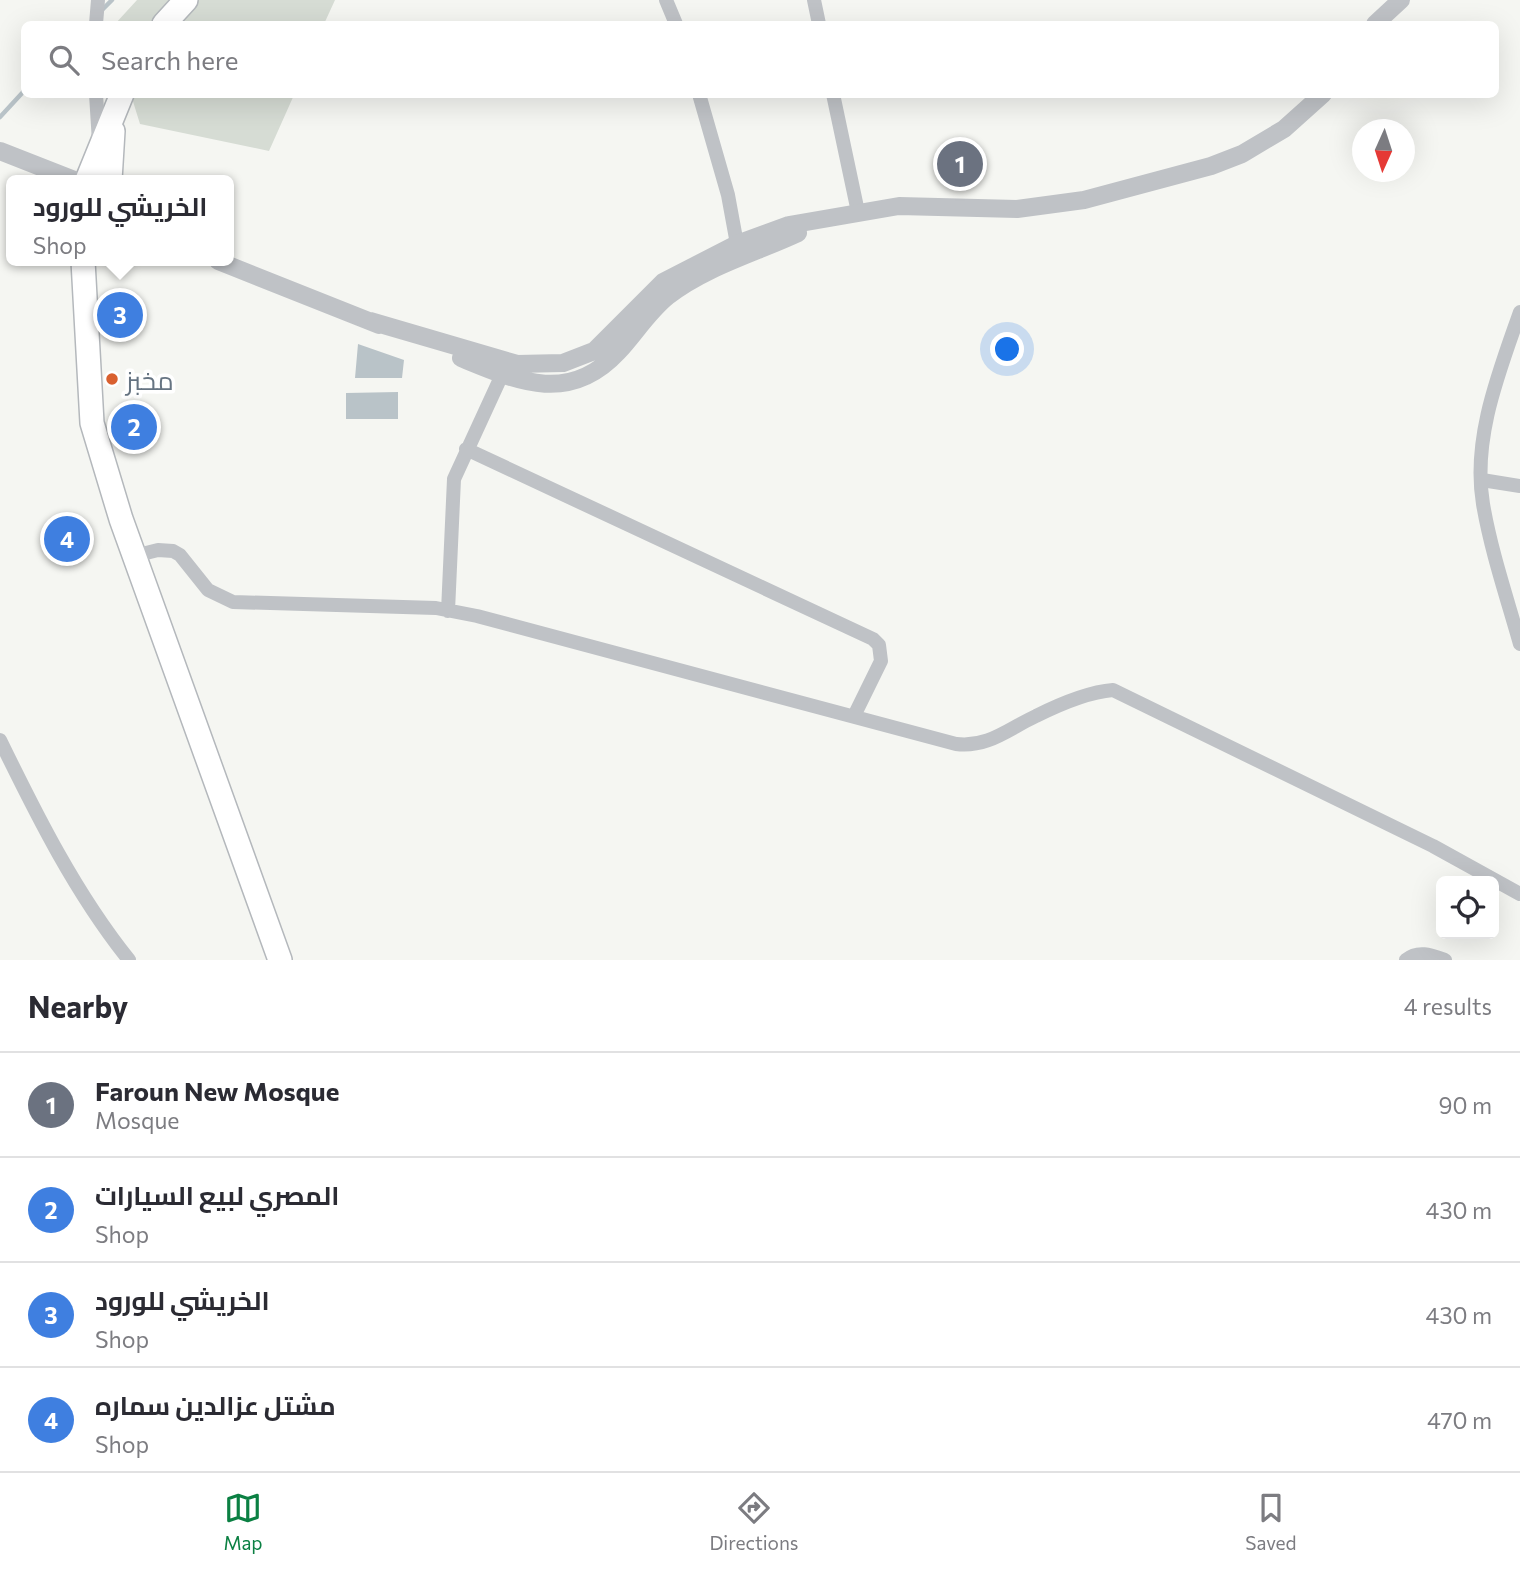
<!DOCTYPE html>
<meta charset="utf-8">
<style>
body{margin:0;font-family:Commissioner,Cairo,sans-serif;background:#f2f2f3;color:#2b2b33}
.controls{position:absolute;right:21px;bottom:21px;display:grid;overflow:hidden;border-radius:10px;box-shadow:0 7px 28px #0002}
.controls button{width:63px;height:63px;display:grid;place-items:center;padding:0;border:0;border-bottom:2px solid #e1e1e2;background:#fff;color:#2b2b33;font:35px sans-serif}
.compass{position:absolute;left:1352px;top:119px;width:63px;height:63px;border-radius:50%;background:#fff;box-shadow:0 7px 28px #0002;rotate:183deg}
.you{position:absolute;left:1008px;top:350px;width:24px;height:24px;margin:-18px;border:5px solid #fff;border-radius:50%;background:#1a73e8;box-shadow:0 0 0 10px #1a73e833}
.badge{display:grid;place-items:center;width:46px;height:46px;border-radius:50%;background:#0b8043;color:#fff;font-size:23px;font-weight:700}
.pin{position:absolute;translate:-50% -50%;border:4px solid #fff;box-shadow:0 2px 7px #0006}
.popup{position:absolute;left:6px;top:175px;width:228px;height:91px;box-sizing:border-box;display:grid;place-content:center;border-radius:10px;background:#fff;filter:drop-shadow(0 2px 5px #0005);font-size:23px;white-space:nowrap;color:#7c7c81}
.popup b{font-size:26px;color:#2b2b33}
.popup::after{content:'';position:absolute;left:50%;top:100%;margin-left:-14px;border:14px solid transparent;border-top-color:#fff}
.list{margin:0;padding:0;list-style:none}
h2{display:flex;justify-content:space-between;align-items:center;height:91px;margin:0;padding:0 28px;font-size:30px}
h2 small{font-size:23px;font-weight:400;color:#7c7c81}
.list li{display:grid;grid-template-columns:46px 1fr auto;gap:21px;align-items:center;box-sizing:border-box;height:105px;padding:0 28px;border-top:2px solid #e1e1e2}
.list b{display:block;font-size:26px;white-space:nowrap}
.list p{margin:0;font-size:23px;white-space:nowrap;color:#7c7c81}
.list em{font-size:23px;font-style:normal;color:#7c7c81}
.icon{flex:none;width:38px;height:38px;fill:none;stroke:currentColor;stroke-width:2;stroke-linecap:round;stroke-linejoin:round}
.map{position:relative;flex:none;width:1520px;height:960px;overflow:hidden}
.search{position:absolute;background:#fff;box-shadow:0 7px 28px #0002;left:21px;right:21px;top:21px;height:77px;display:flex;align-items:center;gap:18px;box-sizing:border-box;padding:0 24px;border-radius:10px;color:#7c7c81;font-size:26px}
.sheet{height:511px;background:#fff}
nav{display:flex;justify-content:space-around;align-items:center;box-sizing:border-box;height:98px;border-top:2px solid #e1e1e2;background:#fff;font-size:19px;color:#7c7c81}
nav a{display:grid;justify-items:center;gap:4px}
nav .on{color:#0b8043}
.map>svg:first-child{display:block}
</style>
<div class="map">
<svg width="1520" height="960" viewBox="0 0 1520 960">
<rect width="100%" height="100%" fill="#f5f6f2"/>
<!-- green -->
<path fill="#d6dcd4" d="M 137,0 L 335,0 L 324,24 L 115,24 Z
M 131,95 L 294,95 L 269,151 L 140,124 Z"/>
<!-- water -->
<path fill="#b9c3c8" d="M 358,344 L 404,360 L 402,378 L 355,378 Z
M 398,392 L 398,419 L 346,419 L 346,393 Z"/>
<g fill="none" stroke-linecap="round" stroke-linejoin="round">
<!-- stream -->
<path stroke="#b9c3c8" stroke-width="4.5" d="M 100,12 L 112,0
M 0,117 L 24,91"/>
<defs>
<path id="primary" d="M 164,24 L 186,0
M 87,180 L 122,94
M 110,180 L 113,131
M 83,261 L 92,423 L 121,519 L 280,960"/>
</defs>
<!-- primary casing -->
<use href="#primary" stroke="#b4b8bc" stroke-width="26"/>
<!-- minor -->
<path stroke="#bfc2c6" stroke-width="14" d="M 666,0 L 676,24
M 814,0 L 819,24
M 96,24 L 98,0
M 96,94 L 99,142
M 699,94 L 728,195 L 737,244
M 833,94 L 858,212
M 1520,312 C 1499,372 1472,439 1483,504 C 1491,551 1507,598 1520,644
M 466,449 L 873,639 L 879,645 L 881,661 L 854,716
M 1482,480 L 1520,486
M 134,556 L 158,550 L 173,551 L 180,555 L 208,590 L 233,602 L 436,608 L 477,616 L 956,744 C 988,748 1008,729 1036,716 C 1058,705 1088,692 1113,690 L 1433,846 L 1520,894
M 448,611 L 454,479 L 506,366
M 0,740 C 37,816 76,894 129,960
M 1406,960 C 1418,950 1431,955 1445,960"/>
<!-- tertiary -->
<path stroke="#bfc2c6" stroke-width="18" d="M 1375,24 L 1401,0
M 0,151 L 74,180
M 218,261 L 379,325
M 370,321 L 517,364 L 563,363 L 594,351 L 663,282 L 737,244 L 789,225 L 899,206 L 1017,209 L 1084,200 L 1211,166 L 1242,154 L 1284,129 L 1323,94
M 461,358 C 517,381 569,405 618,352 C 635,334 648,312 668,296 C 705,267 755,253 798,233"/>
<!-- primary -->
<use href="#primary" stroke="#fff" stroke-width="23"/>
</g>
<!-- markers -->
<circle fill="#d9602f" stroke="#fff" stroke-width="2.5" cx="112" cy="379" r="7"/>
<g text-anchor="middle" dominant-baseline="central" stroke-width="7" stroke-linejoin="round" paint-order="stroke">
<!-- poi labels -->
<g font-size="26" fill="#667482" stroke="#fff" text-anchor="start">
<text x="126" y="379">مخبز</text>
</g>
</g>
</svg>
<div class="controls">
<button><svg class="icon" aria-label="locate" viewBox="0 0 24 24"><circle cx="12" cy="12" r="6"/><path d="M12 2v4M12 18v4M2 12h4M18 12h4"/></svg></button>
</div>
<svg class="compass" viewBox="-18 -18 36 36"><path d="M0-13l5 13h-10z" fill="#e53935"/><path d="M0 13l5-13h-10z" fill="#7c7c81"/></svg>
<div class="you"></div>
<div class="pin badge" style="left:960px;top:164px;background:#6b7280">1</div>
<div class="pin badge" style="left:134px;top:427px;background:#3f7fe0">2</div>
<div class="pin badge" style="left:120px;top:315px;background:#3f7fe0">3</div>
<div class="popup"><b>الخريشي للورود</b>Shop</div>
<div class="pin badge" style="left:67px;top:539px;background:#3f7fe0">4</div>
<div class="search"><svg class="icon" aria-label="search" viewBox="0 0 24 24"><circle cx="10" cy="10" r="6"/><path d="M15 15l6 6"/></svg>Search here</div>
</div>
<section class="sheet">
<h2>Nearby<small>4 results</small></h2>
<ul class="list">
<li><span class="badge" style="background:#6b7280">1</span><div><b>Faroun New Mosque</b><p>Mosque</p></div><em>90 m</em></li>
<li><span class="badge" style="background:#3f7fe0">2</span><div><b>المصري لبيع السيارات</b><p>Shop</p></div><em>430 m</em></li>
<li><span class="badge" style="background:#3f7fe0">3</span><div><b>الخريشي للورود</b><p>Shop</p></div><em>430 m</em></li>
<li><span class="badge" style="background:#3f7fe0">4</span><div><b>مشتل عزالدين سماره</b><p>Shop</p></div><em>470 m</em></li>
</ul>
</section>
<nav>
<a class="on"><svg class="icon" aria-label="map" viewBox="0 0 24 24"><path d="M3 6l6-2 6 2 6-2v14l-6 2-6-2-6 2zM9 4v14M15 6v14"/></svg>Map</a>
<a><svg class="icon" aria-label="directions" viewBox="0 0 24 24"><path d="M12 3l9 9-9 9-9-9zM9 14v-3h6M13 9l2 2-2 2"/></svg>Directions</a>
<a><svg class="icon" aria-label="saved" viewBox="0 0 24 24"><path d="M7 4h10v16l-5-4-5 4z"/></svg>Saved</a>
</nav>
